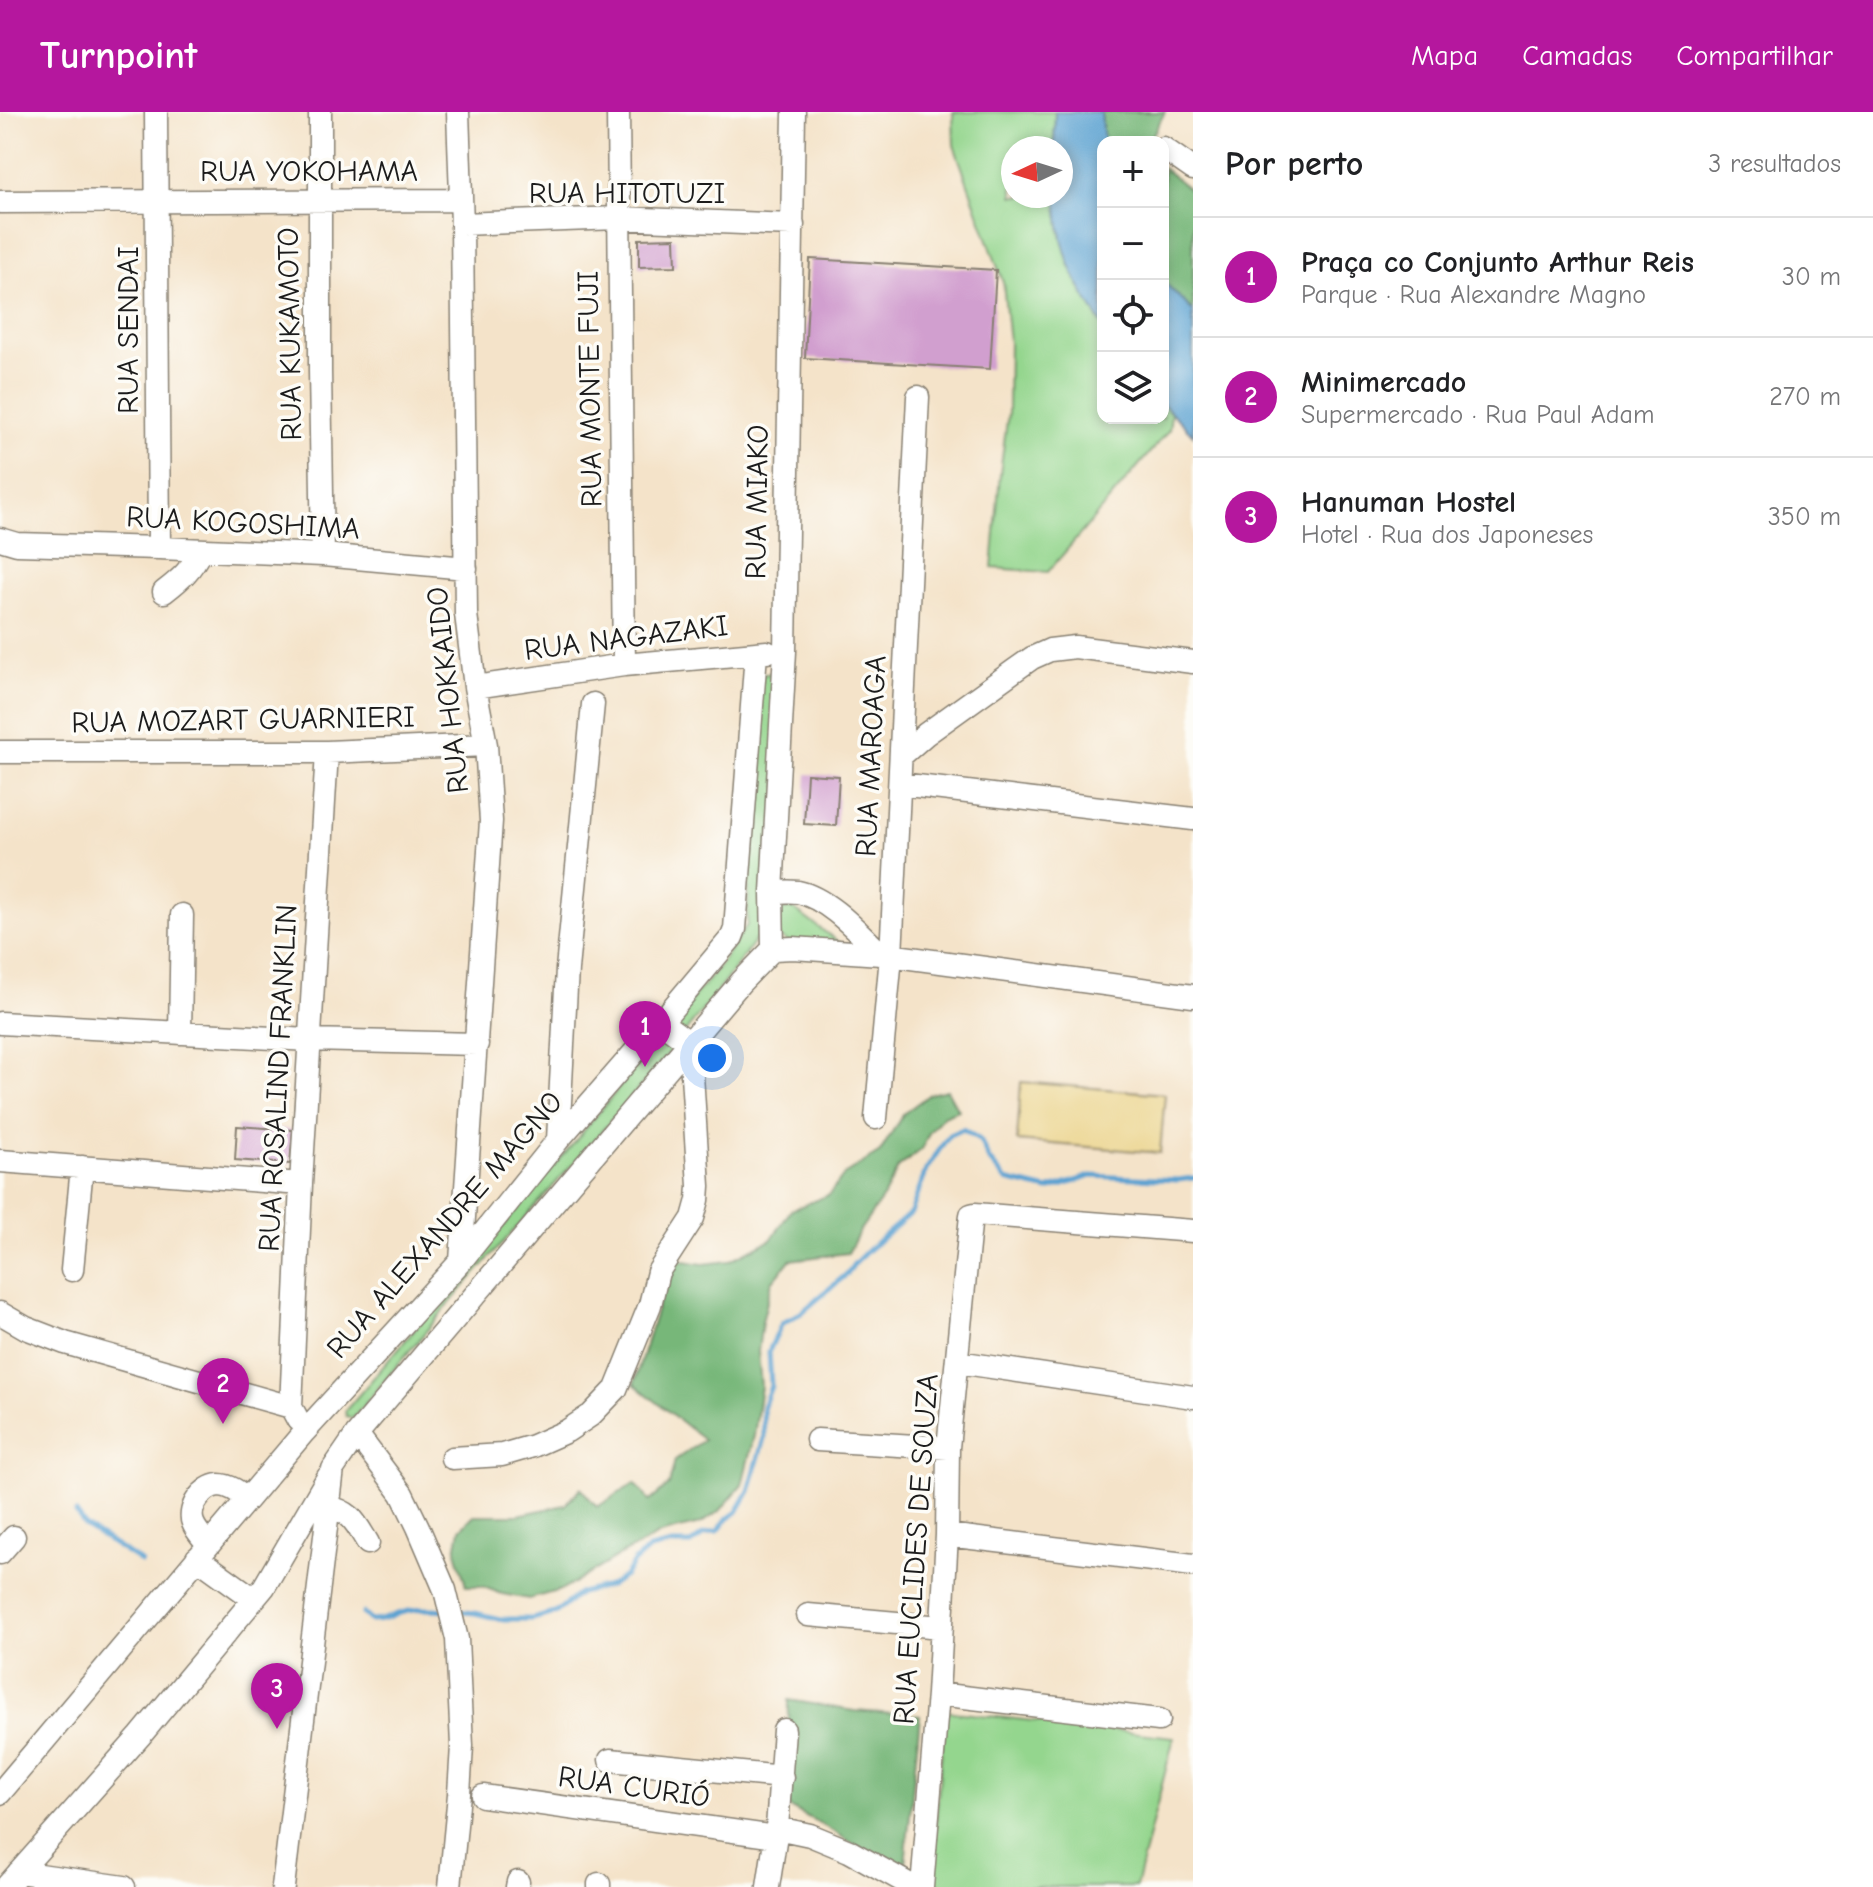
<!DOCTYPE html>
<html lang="pt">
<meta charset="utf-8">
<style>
body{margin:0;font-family:"Comic Neue",sans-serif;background:#f6f6f6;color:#202124}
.controls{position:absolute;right:24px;top:24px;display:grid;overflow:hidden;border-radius:16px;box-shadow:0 4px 12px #0003}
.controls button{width:72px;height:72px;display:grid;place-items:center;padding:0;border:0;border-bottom:2px solid #e0e0e0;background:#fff;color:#202124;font:40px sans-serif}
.compass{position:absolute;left:1001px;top:24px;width:72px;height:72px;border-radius:50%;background:#fff;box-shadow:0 4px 12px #0003;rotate:266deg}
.you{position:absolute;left:712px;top:946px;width:28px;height:28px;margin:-20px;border:6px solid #fff;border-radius:50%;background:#1a73e8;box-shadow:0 0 0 12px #1a73e833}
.badge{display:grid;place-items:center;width:52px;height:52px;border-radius:50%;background:#b5179e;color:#fff;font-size:26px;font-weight:700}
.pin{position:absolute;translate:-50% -66px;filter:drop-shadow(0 2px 4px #0008)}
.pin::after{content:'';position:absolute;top:42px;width:28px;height:24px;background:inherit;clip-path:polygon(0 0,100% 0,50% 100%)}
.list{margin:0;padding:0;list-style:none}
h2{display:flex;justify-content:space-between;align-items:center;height:104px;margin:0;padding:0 32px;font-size:34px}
h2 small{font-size:26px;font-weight:400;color:#757577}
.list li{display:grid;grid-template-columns:52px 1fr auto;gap:24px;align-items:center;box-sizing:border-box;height:120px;padding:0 32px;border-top:2px solid #e0e0e0}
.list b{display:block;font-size:30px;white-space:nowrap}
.list p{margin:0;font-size:26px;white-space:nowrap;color:#757577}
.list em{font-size:26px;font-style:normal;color:#757577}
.icon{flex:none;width:44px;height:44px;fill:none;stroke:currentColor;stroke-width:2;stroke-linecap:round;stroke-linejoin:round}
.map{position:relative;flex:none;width:1193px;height:1775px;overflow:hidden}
header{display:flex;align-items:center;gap:48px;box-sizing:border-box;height:112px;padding:0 40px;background:#b5179e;color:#fff}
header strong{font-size:38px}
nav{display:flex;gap:44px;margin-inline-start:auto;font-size:28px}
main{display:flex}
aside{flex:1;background:#fff}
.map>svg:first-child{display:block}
</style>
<header>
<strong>Turnpoint</strong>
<nav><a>Mapa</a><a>Camadas</a><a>Compartilhar</a></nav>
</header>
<main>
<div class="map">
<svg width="1193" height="1775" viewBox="0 0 1193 1775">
<rect width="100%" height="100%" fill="#fdfcf7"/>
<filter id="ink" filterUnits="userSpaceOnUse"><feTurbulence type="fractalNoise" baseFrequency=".0125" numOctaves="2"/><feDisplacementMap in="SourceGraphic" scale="16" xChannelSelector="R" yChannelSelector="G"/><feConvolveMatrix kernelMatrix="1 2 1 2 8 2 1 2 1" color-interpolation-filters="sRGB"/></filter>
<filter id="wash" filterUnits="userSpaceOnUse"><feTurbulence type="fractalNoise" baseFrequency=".006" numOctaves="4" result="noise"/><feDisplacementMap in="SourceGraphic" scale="32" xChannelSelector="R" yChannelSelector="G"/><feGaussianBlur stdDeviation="1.8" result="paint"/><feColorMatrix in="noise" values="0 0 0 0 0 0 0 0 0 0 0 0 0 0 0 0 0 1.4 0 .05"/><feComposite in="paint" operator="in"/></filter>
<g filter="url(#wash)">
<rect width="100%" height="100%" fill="#f4e3c9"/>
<!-- green -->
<path fill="#94d68e" stroke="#587955" stroke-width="2" d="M 953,0 L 1055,0 L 1054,36 L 1013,36 L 1013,84 L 1056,84 L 1061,123 L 1069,152 L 1082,179 L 1103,214 L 1103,306 L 1163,306 L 1163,292 L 1171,302 L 1169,318 L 1048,460 L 992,456 L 1000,362 L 1008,301 L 1009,231 L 1003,170 L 954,33 Z
M 775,561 L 781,798 L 792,796 L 851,839 L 795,834 L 764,816 C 680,935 580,1044 483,1153 C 439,1203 396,1255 353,1306 L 346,1304 L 345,1299 L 564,1043 L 717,857 L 747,813 L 759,563 Z
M 945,1599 L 1174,1625 L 1136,1775 L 945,1775 L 931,1770 Z"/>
<!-- forest -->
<path fill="#77b779" stroke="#4a6a4a" stroke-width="2" d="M 1101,0 L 1165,0 L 1149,30 L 1104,30 Z
M 1163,56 L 1193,80 L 1193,199 L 1163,169 Z
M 947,978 L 958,998 L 943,1004 L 929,1021 L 922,1037 L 898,1056 L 884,1084 L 860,1118 L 848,1141 L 790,1148 L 772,1170 L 762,1210 L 758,1239 L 761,1274 L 754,1324 L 742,1373 L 720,1399 L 700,1412 L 660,1422 L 622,1442 L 564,1477 L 529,1487 L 502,1482 L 481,1474 L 466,1474 L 456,1439 L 460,1417 L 474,1403 L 518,1403 L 565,1393 L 581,1376 L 597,1395 L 635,1371 L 650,1389 L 669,1373 L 675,1348 L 704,1328 L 634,1272 L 672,1147 L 703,1152 L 729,1149 L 771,1128 L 791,1098 L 829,1083 L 844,1063 L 880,1040 L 903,1002 L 930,982 Z
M 789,1588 L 854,1599 L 920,1604 L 904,1762 L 819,1711 L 787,1694 Z"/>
<!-- sand -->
<path fill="#eeda9e" stroke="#857b5d" stroke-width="2" d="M 1021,970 L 1165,982 L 1160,1041 L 1017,1029 Z"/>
<!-- water -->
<path fill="#5ba2d1" stroke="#3c5f76" stroke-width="2" d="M 1055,0 L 1101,0 L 1104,30 L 1103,214 C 1091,195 1078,174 1070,153 C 1061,131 1059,107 1056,84 L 1061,84 L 1061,36 L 1054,36 Z
M 1163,169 L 1193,199 L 1193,323 L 1163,292 Z"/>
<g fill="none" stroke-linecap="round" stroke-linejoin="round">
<!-- stream -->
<path stroke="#5ba2d1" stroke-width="5" d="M 76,1401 L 86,1415 L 141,1450
M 455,1499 L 475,1501 L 500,1507 L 532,1507 L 555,1501 L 580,1481 L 609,1474 L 625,1464 L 634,1450 L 649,1437 L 672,1432 L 691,1432 L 704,1422 L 718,1419 L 727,1407 L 737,1400 L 749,1379 L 764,1326 L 763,1295 L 771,1274 L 769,1239 L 782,1211 L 801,1201 L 848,1161 L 854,1152 L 868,1138 L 911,1101 L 926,1058 L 949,1023 L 963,1017 L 980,1028 L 989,1048 L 1006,1068 L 1048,1078 L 1091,1064 L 1178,1068 L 1193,1066
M 363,1501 L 371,1509 C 385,1508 385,1507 397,1502 C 412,1497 430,1496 445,1498"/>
</g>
<g id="blocks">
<!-- building -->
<path fill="#d19fcf" d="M 675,126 L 676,154 L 639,155 L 639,127 Z
M 810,147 L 996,158 L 990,257 L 805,246 Z
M 807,662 L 839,664 L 836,714 L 804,712 Z
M 237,1014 L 293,1018 L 290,1052 L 235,1048 Z"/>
</g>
</g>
<g filter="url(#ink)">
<use href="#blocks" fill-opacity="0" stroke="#888072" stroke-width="2"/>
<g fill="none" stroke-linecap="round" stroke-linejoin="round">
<defs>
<path id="minor" d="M 156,0 L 159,436
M 320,0 L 320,259 L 323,443
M 458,0 L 462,112 L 466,502 L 475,575 L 486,633 L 491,709 L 461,1149
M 618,0 L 624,553
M 1163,36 L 1193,57
M 0,90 L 461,88
M 462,112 L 618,106 L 793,113
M 0,427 L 17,432 L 159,436 L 323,443 L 466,456
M 164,480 C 181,467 192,457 201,438
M 475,575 L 624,553 L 767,540
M 0,640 L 327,640 L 486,633
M 902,643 L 926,622 L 1015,558 L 1032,546 L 1050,538 L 1075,535 L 1193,550
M 900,672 L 1193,707
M 772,780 C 780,780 789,779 798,780 C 828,786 859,821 881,842
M 773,837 L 793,836 L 881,842 L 1193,884
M 0,911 L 309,928 L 477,932
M 180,921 L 182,803
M 876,1006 L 891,844 L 918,285
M 558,1028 L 567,857 L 593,592
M 0,1049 L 301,1072
M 72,1158 L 82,1055
M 0,1201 L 26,1216 L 65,1231 L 291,1295 L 298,1308
M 958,1250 L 1193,1285
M 291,1295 L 301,1072 L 327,640
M 357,1322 L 402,1382 L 418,1415 L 445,1478 L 457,1527 L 462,1634 L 459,1682 L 450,1775
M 817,1328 L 948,1336
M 452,1346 L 502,1343 L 533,1334 L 567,1319 L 591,1303 L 616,1277 L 650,1193 L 658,1160 L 693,1106 L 698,1088 L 699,1074 L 690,931 L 661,910
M 328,1395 C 352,1399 356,1412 368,1431
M 947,1423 L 1193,1453
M 208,1432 C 203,1426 196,1419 193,1411 C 187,1396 203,1374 219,1373 C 230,1373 239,1380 247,1387
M 0,1441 L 14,1425
M 197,1446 L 254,1487
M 808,1503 L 941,1515
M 938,1582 L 1159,1608
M 610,1648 L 782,1665
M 0,1681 L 304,1320 L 461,1149 L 558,1028 L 661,910 L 732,825 L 735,817 L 756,541
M 483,1684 L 776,1725
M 777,1716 L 810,1723 L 849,1739 L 914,1775
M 19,1760 L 124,1775
M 6,1775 L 140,1624 L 264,1475 L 328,1365
M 283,1775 L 333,1357 L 357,1322 L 741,870 L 773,837 L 772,780 L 785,539 L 794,0
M 517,1775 L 518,1770
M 599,1775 L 599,1772
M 768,1775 L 777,1716 L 784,1618
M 922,1775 L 938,1582 L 947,1423 L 948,1336 L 971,1103 L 975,1102 L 1193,1119"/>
</defs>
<!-- minor casing -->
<use href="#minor" stroke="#888072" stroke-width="25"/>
<!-- minor -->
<use href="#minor" stroke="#fff" stroke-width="22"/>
</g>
</g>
<g text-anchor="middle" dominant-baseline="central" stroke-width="7" stroke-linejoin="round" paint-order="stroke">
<!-- street labels -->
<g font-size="30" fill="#1c1c1c" stroke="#fdfcf7">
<text x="309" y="59">RUA YOKOHAMA</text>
<text x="627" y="81">RUA HITOTUZI</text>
<text transform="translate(128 218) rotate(-90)">RUA SENDAI</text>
<text transform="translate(290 222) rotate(-91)">RUA KUKAMOTO</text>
<text transform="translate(590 277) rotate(-91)">RUA MONTE FUJI</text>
<text transform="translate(757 390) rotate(-89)">RUA MIAKO</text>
<text transform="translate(243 411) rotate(3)">RUA KOGOSHIMA</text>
<text transform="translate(626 526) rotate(-7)">RUA NAGAZAKI</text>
<text transform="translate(448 578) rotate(-96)">RUA HOKKAIDO</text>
<text transform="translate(243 608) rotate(-1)">RUA MOZART GUARNIERI</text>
<text transform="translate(871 644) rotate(-87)">RUA MAROAGA</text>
<text transform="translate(278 966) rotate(-87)">RUA ROSALIND FRANKLIN</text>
<text transform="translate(445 1113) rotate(-49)">RUA ALEXANDRE MAGNO</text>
<text transform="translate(916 1437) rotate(-86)">RUA EUCLIDES DE SOUZA</text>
<text transform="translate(634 1675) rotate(8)">RUA CURIÓ</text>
</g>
</g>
</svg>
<div class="controls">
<button>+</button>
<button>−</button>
<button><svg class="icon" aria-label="locate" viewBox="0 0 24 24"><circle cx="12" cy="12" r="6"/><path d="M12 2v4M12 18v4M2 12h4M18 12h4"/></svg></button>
<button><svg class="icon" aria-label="layers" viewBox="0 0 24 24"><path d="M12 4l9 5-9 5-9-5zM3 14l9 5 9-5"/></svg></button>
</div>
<svg class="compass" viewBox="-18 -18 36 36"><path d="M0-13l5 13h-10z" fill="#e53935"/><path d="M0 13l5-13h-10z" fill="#757577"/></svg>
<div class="you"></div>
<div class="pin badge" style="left:645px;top:955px">1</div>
<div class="pin badge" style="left:223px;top:1312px">2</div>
<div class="pin badge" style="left:277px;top:1617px">3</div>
</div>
<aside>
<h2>Por perto<small>3 resultados</small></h2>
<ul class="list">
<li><span class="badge">1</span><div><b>Praça co Conjunto Arthur Reis</b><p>Parque · Rua Alexandre Magno</p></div><em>30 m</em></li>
<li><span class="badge">2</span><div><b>Minimercado</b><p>Supermercado · Rua Paul Adam</p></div><em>270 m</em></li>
<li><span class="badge">3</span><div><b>Hanuman Hostel</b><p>Hotel · Rua dos Japoneses</p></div><em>350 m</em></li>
</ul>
</aside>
</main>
